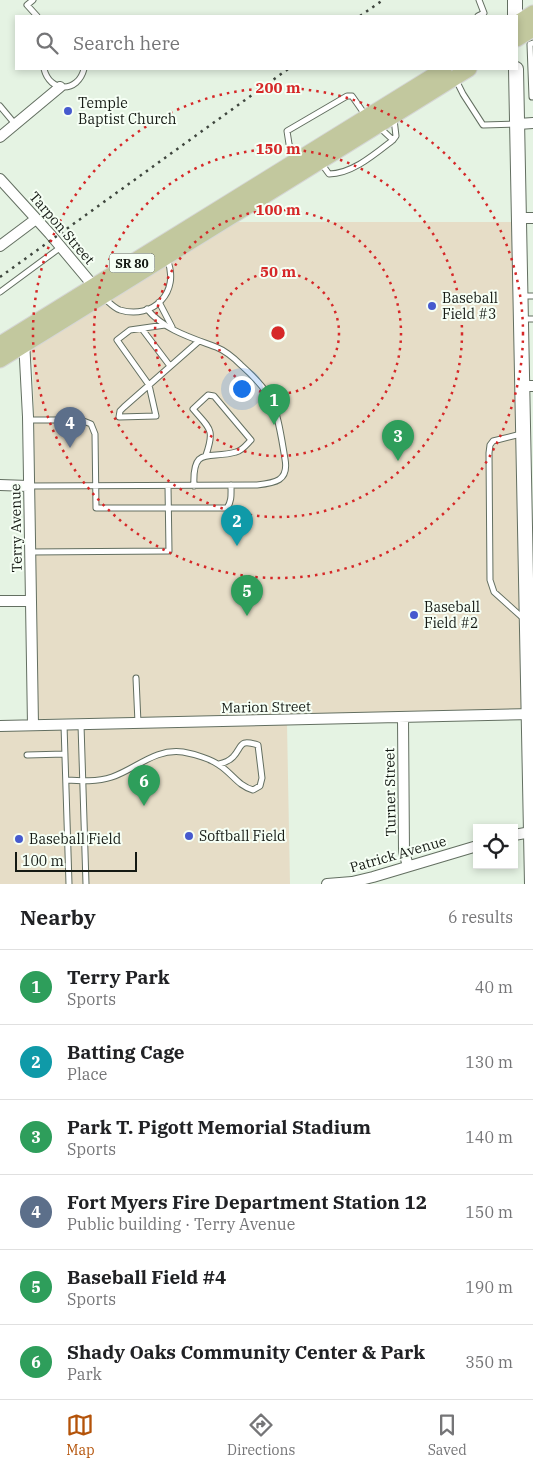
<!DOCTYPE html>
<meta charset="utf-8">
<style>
body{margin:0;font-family:"IBM Plex Serif",serif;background:#f6f6f6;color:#202124}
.controls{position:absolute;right:15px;bottom:15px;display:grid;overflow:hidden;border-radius:0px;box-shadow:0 2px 8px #0003}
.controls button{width:45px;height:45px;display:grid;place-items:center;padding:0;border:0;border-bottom:1px solid #e0e0e0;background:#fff;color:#202124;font:25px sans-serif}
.scale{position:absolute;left:15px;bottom:12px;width:122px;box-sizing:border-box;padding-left:5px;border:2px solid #141913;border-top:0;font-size:14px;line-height:18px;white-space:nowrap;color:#141913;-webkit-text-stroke:4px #f6fff5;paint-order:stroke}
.you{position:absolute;left:241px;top:388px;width:18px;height:18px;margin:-12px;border:4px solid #fff;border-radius:50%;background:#1a73e8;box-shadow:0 0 0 8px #1a73e833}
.badge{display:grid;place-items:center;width:32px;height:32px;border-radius:50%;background:#b45309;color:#fff;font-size:16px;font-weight:700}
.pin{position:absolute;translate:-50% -41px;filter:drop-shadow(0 1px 2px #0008)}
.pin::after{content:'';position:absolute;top:26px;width:18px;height:15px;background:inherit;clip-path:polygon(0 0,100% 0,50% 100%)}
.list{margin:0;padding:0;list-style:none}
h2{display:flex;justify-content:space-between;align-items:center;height:65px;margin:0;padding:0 20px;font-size:21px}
h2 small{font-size:16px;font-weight:400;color:#757577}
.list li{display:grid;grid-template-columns:32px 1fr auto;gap:15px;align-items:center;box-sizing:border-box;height:75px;padding:0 20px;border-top:1px solid #e0e0e0}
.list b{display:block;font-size:19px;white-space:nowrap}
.list p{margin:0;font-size:16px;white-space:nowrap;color:#757577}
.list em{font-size:16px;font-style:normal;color:#757577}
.icon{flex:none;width:28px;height:28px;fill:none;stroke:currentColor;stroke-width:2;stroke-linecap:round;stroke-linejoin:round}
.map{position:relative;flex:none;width:533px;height:884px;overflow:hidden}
.search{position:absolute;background:#fff;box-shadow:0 2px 8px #0003;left:15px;right:15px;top:15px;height:55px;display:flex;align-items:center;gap:12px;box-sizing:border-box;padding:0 18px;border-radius:0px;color:#757577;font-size:19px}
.sheet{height:515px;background:#fff}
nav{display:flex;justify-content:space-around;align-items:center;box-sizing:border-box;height:70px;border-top:1px solid #e0e0e0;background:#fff;font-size:14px;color:#757577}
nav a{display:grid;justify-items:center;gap:2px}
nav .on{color:#b45309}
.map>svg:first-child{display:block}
</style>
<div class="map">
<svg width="533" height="884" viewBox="0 0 533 884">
<rect width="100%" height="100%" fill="#e5f3e3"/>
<!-- green -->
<path fill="#e6ddc7" d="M 222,222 L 516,222 L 524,714 L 38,719 L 33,364 L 28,344 Z
M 287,724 L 290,884 L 0,884 L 0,729 Z"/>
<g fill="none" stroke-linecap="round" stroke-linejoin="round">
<defs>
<path id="lane" d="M 33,0 L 27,5 L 37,16
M 478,16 L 484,13 L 479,0
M 44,69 C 50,93 78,93 84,69
M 456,80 L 463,94 L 483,125 L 517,124
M 532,97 L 530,44 L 533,43
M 0,106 L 15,124
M 379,127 L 393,140
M 296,159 L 289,144 L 287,131 L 347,96 L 352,96 L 366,116
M 321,163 L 329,174 C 352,174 375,154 393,140 L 396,136 L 394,119
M 0,292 L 61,247
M 522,296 L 533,296
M 104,298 C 109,302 114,308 120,310 C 153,320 181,292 167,259
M 159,302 L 172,327
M 522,319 L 533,319
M 165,325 L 130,330 L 117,340 L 149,385 L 156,416 L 119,417 L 120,411 L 124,407 L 199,341
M 142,329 L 170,366
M 28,420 L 81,420 L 91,424 L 95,434 L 96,508 L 227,508 C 232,501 231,494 231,485
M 521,434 L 493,441 L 490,445 L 489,453 L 490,580 L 494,592 L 524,619
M 29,486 L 257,485 C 275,483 289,481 285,459 C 282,442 278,410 269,396 C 262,385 251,374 241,365 C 234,358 226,351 216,347 C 192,338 164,330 147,309
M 194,486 C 192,444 210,460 236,452 C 242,451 247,444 251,440 L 214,396 L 208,395 L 193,409 C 210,429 215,429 206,455
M 30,552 L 169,551 L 168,486
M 136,678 L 138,723
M 64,725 L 69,884
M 81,725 L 86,884
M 27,755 L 65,754
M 66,780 C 81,781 97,782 112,777 C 136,769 155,748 183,752 C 194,754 211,759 219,765 C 232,773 238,786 253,790 L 260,786 L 262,778 L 258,745 C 238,739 243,746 233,757 C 229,761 224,763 219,764"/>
<path id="street" d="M 518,124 L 533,123
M 0,137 L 60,87
M 0,179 L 50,234 L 96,289
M 520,218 L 533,218
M 0,246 L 36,219
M 24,340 L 28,417 L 33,725
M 523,386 L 533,386
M 0,485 L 28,486
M 0,601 L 31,601
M 403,718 L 404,852 L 408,866
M 0,726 L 533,714
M 514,835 L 531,832
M 327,884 L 352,882 L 373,877 L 477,846"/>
<path id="secondary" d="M 515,0 L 515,16
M 516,69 L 532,884"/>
<path id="primary" d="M 517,23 L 533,13
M 517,39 L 533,29
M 0,344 L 444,69
M 0,360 L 469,69"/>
</defs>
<!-- lane casing -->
<use href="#lane" stroke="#636f61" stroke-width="7"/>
<!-- street casing -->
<use href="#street" stroke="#636f61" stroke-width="12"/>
<!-- secondary casing -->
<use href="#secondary" stroke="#636f61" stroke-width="16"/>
<!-- primary casing -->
<use href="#primary" stroke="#d5d6d5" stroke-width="17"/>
<!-- lane -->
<use href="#lane" stroke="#fff" stroke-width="5"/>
<!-- street -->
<use href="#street" stroke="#fff" stroke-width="10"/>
<!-- secondary -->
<use href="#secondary" stroke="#fff" stroke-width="14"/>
<!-- primary -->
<use href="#primary" stroke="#c2c89e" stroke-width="15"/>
<!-- rail -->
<path stroke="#3f463e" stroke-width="2.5" stroke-dasharray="2.5 5" stroke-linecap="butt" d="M 360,16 L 383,0
M 0,277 L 288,69"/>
</g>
<!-- distance rings -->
<g fill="none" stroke="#d62828" stroke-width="2.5" stroke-dasharray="2.5 5">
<circle cx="278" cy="333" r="61"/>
<circle cx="278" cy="333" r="123"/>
<circle cx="278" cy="333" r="184"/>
<circle cx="278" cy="333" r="245"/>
</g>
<!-- markers -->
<g fill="#465ace" stroke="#f6fff5" stroke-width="2">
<circle cx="68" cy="111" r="5"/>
<circle cx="432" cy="306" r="5"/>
<circle cx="414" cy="615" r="5"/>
<circle cx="189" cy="836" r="5"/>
<circle cx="19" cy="839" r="5"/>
</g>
<g text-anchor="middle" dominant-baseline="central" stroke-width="4" stroke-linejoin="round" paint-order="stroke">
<!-- shield labels -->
<rect fill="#f6fff5" stroke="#585e57" stroke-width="1" x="109.5" y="253.5" width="45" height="19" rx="4"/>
<g font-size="12" font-weight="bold" fill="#141913">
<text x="132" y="263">SR 80</text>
</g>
<!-- poi labels -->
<g font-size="14" fill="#141913" stroke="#f6fff5" text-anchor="start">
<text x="78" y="103">Temple<tspan x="78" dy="16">Baptist Church</tspan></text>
<text x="442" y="298">Baseball<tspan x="442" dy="16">Field #3</tspan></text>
<text x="424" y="607">Baseball<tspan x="424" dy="16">Field #2</tspan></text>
<text x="199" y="836">Softball Field</text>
<text x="29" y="839">Baseball Field</text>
</g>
<!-- street labels -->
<g font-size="14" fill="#141913" stroke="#f6fff5">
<text transform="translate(62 228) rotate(49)">Tarpon Street</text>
<text transform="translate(16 528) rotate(-91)">Terry Avenue</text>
<text transform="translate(266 707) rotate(-1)">Marion Street</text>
<text transform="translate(390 792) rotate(-91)">Turner Street</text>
<text transform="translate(398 854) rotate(-16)">Patrick Avenue</text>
</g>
</g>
<circle cx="278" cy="333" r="8" fill="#d62828" stroke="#f6fff5" stroke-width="2.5"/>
<g font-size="15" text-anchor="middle" font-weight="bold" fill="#d62828" stroke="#f6fff5" stroke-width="4" stroke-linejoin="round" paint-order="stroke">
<text x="278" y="93">200 m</text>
<text x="278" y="154">150 m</text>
<text x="278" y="215">100 m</text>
<text x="278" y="277">50 m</text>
</g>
</svg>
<div class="controls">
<button><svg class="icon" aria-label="locate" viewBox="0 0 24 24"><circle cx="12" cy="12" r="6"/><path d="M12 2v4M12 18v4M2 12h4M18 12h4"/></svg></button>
</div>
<div class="scale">100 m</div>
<div class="you"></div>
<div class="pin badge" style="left:274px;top:425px;background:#2e9e5b">1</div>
<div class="pin badge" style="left:237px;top:546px;background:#0f9aa8">2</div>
<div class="pin badge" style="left:398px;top:461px;background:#2e9e5b">3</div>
<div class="pin badge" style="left:70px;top:448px;background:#5c6f8a">4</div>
<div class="pin badge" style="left:247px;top:616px;background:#2e9e5b">5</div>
<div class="pin badge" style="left:144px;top:806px;background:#2e9e5b">6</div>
<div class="search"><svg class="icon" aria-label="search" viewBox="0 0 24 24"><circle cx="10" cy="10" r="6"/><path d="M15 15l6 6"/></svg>Search here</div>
</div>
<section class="sheet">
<h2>Nearby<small>6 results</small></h2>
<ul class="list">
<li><span class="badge" style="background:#2e9e5b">1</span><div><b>Terry Park</b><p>Sports</p></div><em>40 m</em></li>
<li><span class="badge" style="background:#0f9aa8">2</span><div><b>Batting Cage</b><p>Place</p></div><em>130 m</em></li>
<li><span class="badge" style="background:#2e9e5b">3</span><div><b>Park T. Pigott Memorial Stadium</b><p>Sports</p></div><em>140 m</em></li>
<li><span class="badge" style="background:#5c6f8a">4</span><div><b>Fort Myers Fire Department Station 12</b><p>Public building · Terry Avenue</p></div><em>150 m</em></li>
<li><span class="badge" style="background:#2e9e5b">5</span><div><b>Baseball Field #4</b><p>Sports</p></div><em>190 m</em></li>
<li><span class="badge" style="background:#2e9e5b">6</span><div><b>Shady Oaks Community Center &amp; Park</b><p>Park</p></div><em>350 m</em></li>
</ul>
</section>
<nav>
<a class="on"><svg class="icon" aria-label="map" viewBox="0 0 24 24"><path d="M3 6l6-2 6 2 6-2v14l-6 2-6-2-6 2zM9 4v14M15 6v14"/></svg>Map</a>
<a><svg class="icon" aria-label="directions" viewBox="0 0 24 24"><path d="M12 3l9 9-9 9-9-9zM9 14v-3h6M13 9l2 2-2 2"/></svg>Directions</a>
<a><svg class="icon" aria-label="saved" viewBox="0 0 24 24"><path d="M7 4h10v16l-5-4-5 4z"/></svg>Saved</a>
</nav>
